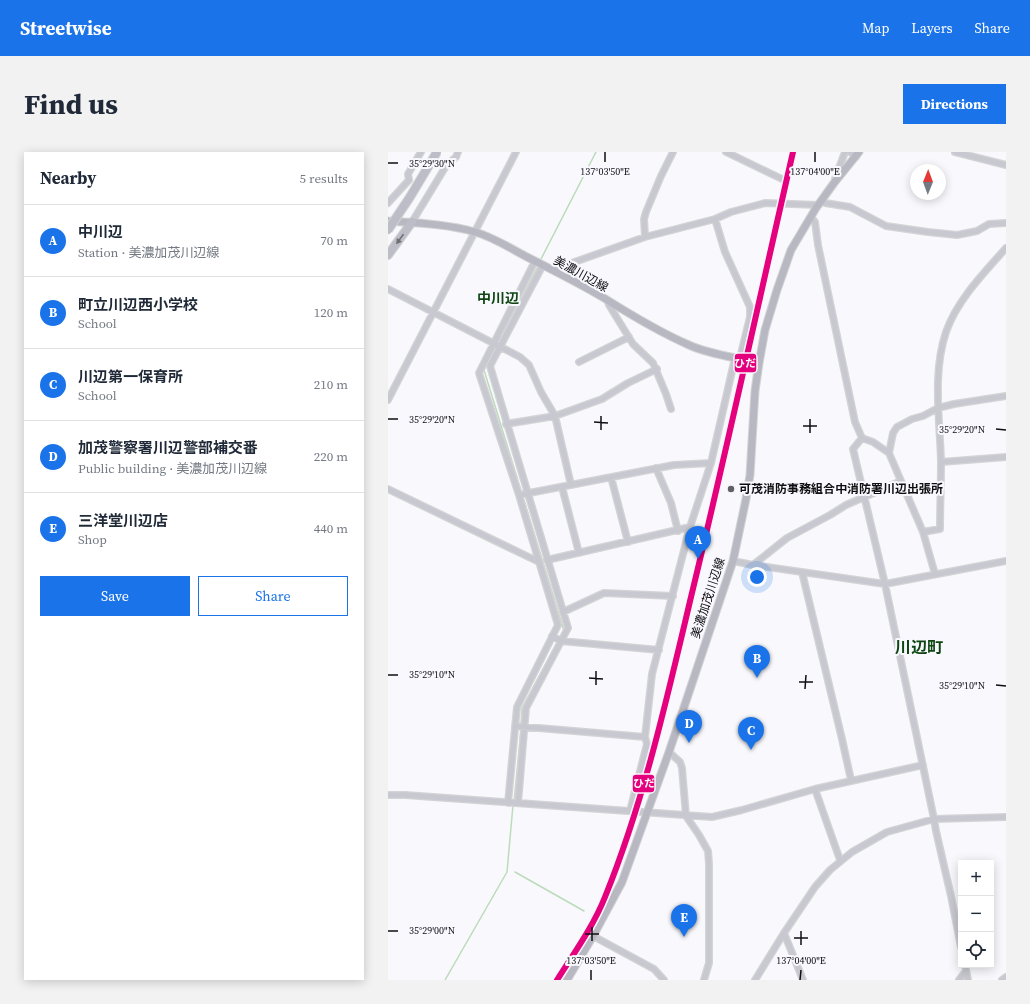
<!DOCTYPE html>
<meta charset="utf-8">
<style>
body{margin:0;font-family:"Source Serif 4","Noto Sans JP",serif;background:#f2f2f3;color:#1f2937}
.controls{position:absolute;right:12px;bottom:12px;display:grid;overflow:hidden;border-radius:0px;box-shadow:0 2px 10px #0003}
.controls button{width:36px;height:36px;display:grid;place-items:center;padding:0;border:0;border-bottom:1px solid #e0e1e3;background:#fff;color:#1f2937;font:20px sans-serif}
.compass{position:absolute;left:522px;top:12px;width:36px;height:36px;border-radius:50%;background:#fff;box-shadow:0 2px 10px #0003;rotate:1deg}
.you{position:absolute;left:369px;top:425px;width:14px;height:14px;margin:-10px;border:3px solid #fff;border-radius:50%;background:#1a73e8;box-shadow:0 0 0 6px #1a73e833}
.badge{display:grid;place-items:center;width:26px;height:26px;border-radius:50%;background:#1a73e8;color:#fff;font-size:13px;font-weight:700}
.pin{position:absolute;translate:-50% -33px;filter:drop-shadow(0 1px 2px #0008)}
.pin::after{content:'';position:absolute;top:21px;width:14px;height:12px;background:inherit;clip-path:polygon(0 0,100% 0,50% 100%)}
.list{margin:0;padding:0;list-style:none}
h2{display:flex;justify-content:space-between;align-items:center;height:52px;margin:0;padding:0 16px;font-size:17px}
h2 small{font-size:13px;font-weight:400;color:#747a83}
.list li{display:grid;grid-template-columns:26px 1fr auto;gap:12px;align-items:center;box-sizing:border-box;height:72px;padding:0 16px;border-top:1px solid #e0e1e3}
.list b{display:block;font-size:15px;white-space:nowrap}
.list p{margin:0;font-size:13px;white-space:nowrap;color:#747a83}
.list em{font-size:13px;font-style:normal;color:#747a83}
.actions{display:flex;gap:8px;padding:12px 16px}
.actions a{flex:1;padding:9px 0;border:1px solid #1a73e8;border-radius:0px;text-align:center;font-size:14px;color:#1a73e8}
.actions .main{background:#1a73e8;color:#fff}
.icon{flex:none;width:22px;height:22px;fill:none;stroke:currentColor;stroke-width:2;stroke-linecap:round;stroke-linejoin:round}
.map{position:relative;flex:none;width:618px;height:828px;overflow:hidden;border-radius:0px}
header{display:flex;align-items:center;gap:24px;box-sizing:border-box;height:56px;padding:0 20px;background:#1a73e8;color:#fff}
header strong{font-size:19px}
nav{display:flex;gap:22px;margin-inline-start:auto;font-size:14px}
.intro{display:flex;align-items:center;justify-content:space-between;box-sizing:border-box;height:96px;padding:0 24px}
h1{margin:0;font-size:28px}
.button{padding:10px 18px;border-radius:0px;background:#1a73e8;color:#fff;font-size:14px;font-weight:700}
main{display:flex;gap:24px;padding:0 24px}
aside{flex:1;background:#fff;border-radius:0px;box-shadow:0 2px 10px #0003}
.map>svg:first-child{display:block}
</style>
<header>
<strong>Streetwise</strong>
<nav><a>Map</a><a>Layers</a><a>Share</a></nav>
</header>
<div class="intro"><h1>Find us</h1><a class="button">Directions</a></div>
<main>
<aside>
<h2>Nearby<small>5 results</small></h2>
<ul class="list">
<li><span class="badge">A</span><div><b>中川辺</b><p>Station · 美濃加茂川辺線</p></div><em>70 m</em></li>
<li><span class="badge">B</span><div><b>町立川辺西小学校</b><p>School</p></div><em>120 m</em></li>
<li><span class="badge">C</span><div><b>川辺第一保育所</b><p>School</p></div><em>210 m</em></li>
<li><span class="badge">D</span><div><b>加茂警察署川辺警部補交番</b><p>Public building · 美濃加茂川辺線</p></div><em>220 m</em></li>
<li><span class="badge">E</span><div><b>三洋堂川辺店</b><p>Shop</p></div><em>440 m</em></li>
</ul>
<div class="actions"><a class="main">Save</a><a>Share</a></div>
</aside>
<div class="map">
<svg width="618" height="828" viewBox="0 0 618 828">
<rect width="100%" height="100%" fill="#f9f9fd"/>
<g fill="none" stroke-linecap="round" stroke-linejoin="round">
<!-- stream -->
<path stroke="#bbdbba" stroke-width="1.5" d="M 152,109 L 208,0
M 150,114 L 96,218 L 176,479
M 133,572 L 134,556 L 170,489
M 126,650 L 132,589 L 133,576
M 127,720 L 196,759
M 57,828 L 119,720 L 125,653"/>
<defs>
<path id="minor" d="M 338,0 L 394,27
M 462,0 L 468,5
M 567,0 L 618,13
M 447,27 L 457,0
M 433,49 L 437,51 L 462,55 L 498,74 L 540,80 L 569,83 L 589,79 L 601,72 L 618,71
M 0,51 L 21,28 L 20,22 L 33,0
M 423,65 L 427,70 L 430,93 L 467,270 L 474,286 L 485,290 L 501,301 L 535,380 L 547,422
M 327,67 L 337,100 L 362,155 L 362,165 L 352,206
M 24,70 L 58,14 L 68,5 L 70,0
M 257,85 L 256,67 L 258,60 L 273,24 L 285,0
M 164,118 L 257,85 L 327,67 L 343,60 L 377,51 L 430,53
M 0,137 L 132,205 L 141,213 L 153,240 L 167,264 L 214,247 L 240,231 L 269,217
M 220,150 L 221,153 L 245,192 L 265,211 L 278,242 L 283,257
M 191,210 L 241,185
M 0,248 L 128,0
M 118,272 L 167,264 L 183,333
M 474,286 L 465,297 L 497,432 L 546,667 L 548,679 L 563,744 L 573,795
M 501,301 L 505,281 L 509,275 L 524,267 L 535,264 L 550,256 L 566,252 L 618,244
M 553,310 L 618,305
M 268,316 L 283,351 L 290,379
M 223,325 L 240,390
M 174,335 L 191,401
M 0,337 L 151,410
M 136,342 L 286,313 L 323,311
M 535,380 L 552,377 C 552,355 553,333 553,310 C 552,268 544,222 558,180 C 569,148 596,121 618,96
M 159,408 L 302,375 L 323,311 L 347,206
M 345,409 L 365,413 L 497,432 L 618,409
M 365,413 L 399,386 L 442,363 L 458,353 L 513,329
M 414,420 L 454,587 L 463,628
M 175,460 L 216,441 L 285,444
M 164,484 L 173,489 L 271,498
M 127,574 L 257,585 L 259,592 L 242,659
M 257,585 L 264,522 L 302,375
M 281,600 L 292,610 L 294,616 L 298,664 L 311,683 L 320,699 L 321,712 L 321,811 L 316,828
M 427,637 L 452,708
M 0,643 L 17,643 L 324,665 L 354,658 L 427,637 L 535,613
M 120,651 L 129,555 L 170,473 L 131,343 L 91,221 L 147,109
M 130,651 L 138,556 L 180,476 L 102,214 L 155,113
M 396,781 L 415,828
M 205,784 L 266,817 L 276,828
M 577,813 L 580,828
M 367,828 L 396,781 L 427,735 L 442,718 L 464,700 L 499,680 L 546,667 L 618,665
M 571,828 L 578,819
M 614,828 L 618,825"/>
<path id="major" d="M 0,69 C 29,71 59,72 87,80 C 105,85 122,96 139,105 C 165,118 191,131 216,146 C 243,163 271,180 301,193 C 323,203 347,205 371,211
M 179,828 L 205,784 L 234,730 L 281,600 L 345,409 L 358,347 L 362,323 L 367,239 L 371,211 L 377,178 L 389,138 L 403,98 L 428,56 L 446,31 L 471,0"/>
<path id="highway" d="M 0,103 L 24,70"/>
</defs>
<!-- minor casing -->
<use href="#minor" stroke="#d4d4d6" stroke-width="8"/>
<!-- major casing -->
<use href="#major" stroke="#d4d4d6" stroke-width="9"/>
<!-- highway casing -->
<use href="#highway" stroke="#d4d4d6" stroke-width="10"/>
<!-- minor -->
<use href="#minor" stroke="#c8c8d1" stroke-width="5.5"/>
<!-- major -->
<use href="#major" stroke="#b8b8c2" stroke-width="7"/>
<!-- highway -->
<use href="#highway" stroke="#bcbdc7" stroke-width="8"/>
<defs>
<path id="highway-bridge" d="M 0,78 L 22,45 L 49,0"/>
</defs>
<!-- highway-bridge casing -->
<use href="#highway-bridge" stroke="#d4d4d6" stroke-width="10" stroke-linecap="butt"/>
<!-- highway-bridge -->
<use href="#highway-bridge" stroke="#bcbdc7" stroke-width="8"/>
<defs>
<path id="rail-1" d="M 169,828 C 186,801 205,775 217,745 C 256,649 279,546 303,445 C 339,297 371,148 405,0"/>
</defs>
<!-- rail-1 casing -->
<use href="#rail-1" stroke="#f8f8fe" stroke-width="9"/>
<!-- rail-1 -->
<use href="#rail-1" stroke="#e5007d" stroke-width="6"/>
</g>
<!-- one-way arrows -->
<defs><path id="oneway-solid" d="M-6-.8H1V-3.2L6.5 0L1 3.2V.8H-6Z"/></defs>
<use fill="#6e6f75" href="#oneway-solid" transform="translate(12 87) rotate(126)"/>
<!-- ticks -->
<path fill="none" stroke="#0f0f11" stroke-width="1.5" d="M 217,10 L 217,0M 427,10 L 427,0M 0,11 L 10,11M 0,267 L 10,267M 206,270 L 220,271M 415,274 L 429,274M 608,277 L 618,278M 213,278 L 213,264M 422,281 L 422,267M 0,523 L 10,523M 201,526 L 215,527M 411,530 L 425,530M 208,533 L 208,519M 608,533 L 618,534M 417,537 L 418,523M 0,779 L 10,779M 197,782 L 211,782M 406,786 L 420,786M 204,789 L 204,775M 413,793 L 413,779M 203,828 L 203,818M 412,828 L 413,818"/>
<!-- markers -->
<circle fill="#616164" stroke="#f8f8fe" stroke-width="1.5" cx="343" cy="337" r="4"/>
<g text-anchor="middle" dominant-baseline="central" stroke-width="4" stroke-linejoin="round" paint-order="stroke">
<!-- street labels -->
<g font-size="12" fill="#0f0f11" stroke="#f8f8fe">
<text transform="translate(193 122) rotate(29)">美濃川辺線</text>
<text transform="translate(320 446) rotate(-72)">美濃加茂川辺線</text>
</g>
<!-- poi labels -->
<g font-size="12" font-weight="bold" fill="#0f0f11" stroke="#f8f8fe" text-anchor="start">
<text x="351" y="337">可茂消防事務組合中消防署川辺出張所</text>
</g>
<!-- quarter labels -->
<g font-size="14" font-weight="bold" fill="#0e4612" stroke="#f8f8fe">
<text x="110" y="146">中川辺</text>
</g>
<!-- district labels -->
<g font-size="16" font-weight="bold" fill="#0e4612" stroke="#f8f8fe">
<text x="531" y="495">川辺町</text>
</g>
</g>
<g font-size="10" text-anchor="middle" fill="#0f0f11" stroke="#f8f8fe" stroke-width="4" stroke-linejoin="round" paint-order="stroke">
<text x="44" y="15">35°29'30"N</text>
<text x="217" y="23">137°03'50"E</text>
<text x="427" y="23">137°04'00"E</text>
<text x="44" y="271">35°29'20"N</text>
<text x="574" y="281">35°29'20"N</text>
<text x="44" y="526">35°29'10"N</text>
<text x="574" y="537">35°29'10"N</text>
<text x="44" y="782">35°29'00"N</text>
<text x="203" y="812">137°03'50"E</text>
<text x="413" y="812">137°04'00"E</text>
</g>
<g stroke="#f8f8fe" stroke-width="1.5">
<rect x="346" y="201" width="23" height="20" rx="4" fill="#e5007d"/>
<rect x="244" y="622" width="23" height="19" rx="4" fill="#e5007d"/>
</g>
<g font-size="11" text-anchor="middle" font-weight="bold" fill="#fff">
<text x="357" y="215">ひだ</text>
<text x="256" y="635">ひだ</text>
</g>
</svg>
<div class="controls">
<button>+</button>
<button>−</button>
<button><svg class="icon" aria-label="locate" viewBox="0 0 24 24"><circle cx="12" cy="12" r="6"/><path d="M12 2v4M12 18v4M2 12h4M18 12h4"/></svg></button>
</div>
<svg class="compass" viewBox="-18 -18 36 36"><path d="M0-13l5 13h-10z" fill="#e53935"/><path d="M0 13l5-13h-10z" fill="#747a83"/></svg>
<div class="you"></div>
<div class="pin badge" style="left:310px;top:407px">A</div>
<div class="pin badge" style="left:369px;top:526px">B</div>
<div class="pin badge" style="left:363px;top:598px">C</div>
<div class="pin badge" style="left:301px;top:591px">D</div>
<div class="pin badge" style="left:296px;top:785px">E</div>
</div>
</main>
